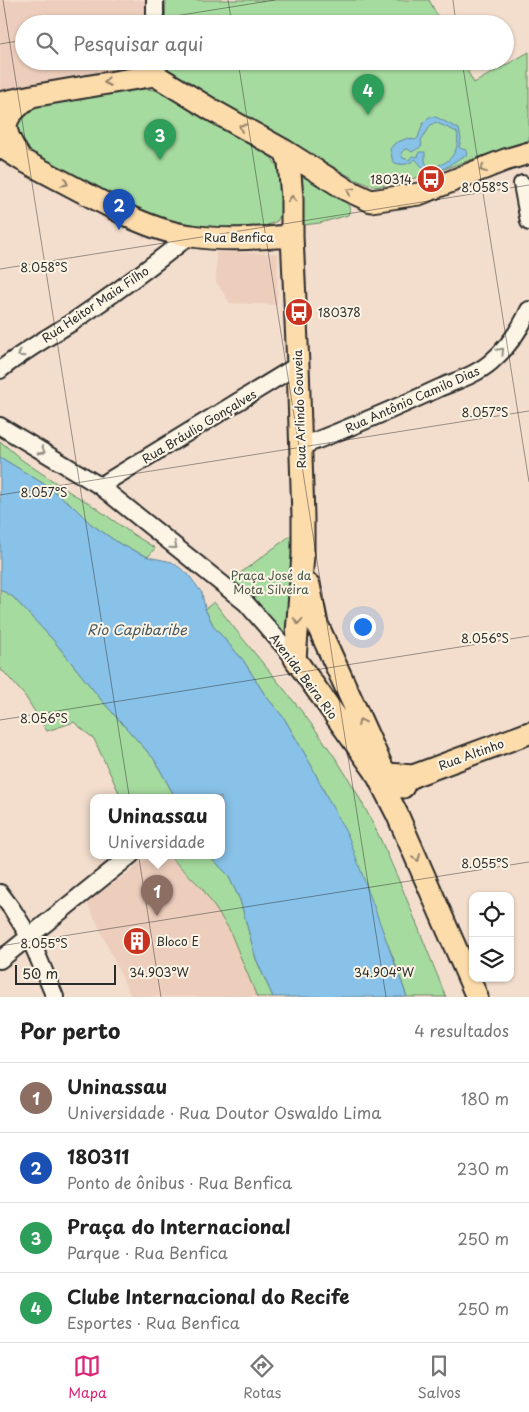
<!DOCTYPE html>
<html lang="pt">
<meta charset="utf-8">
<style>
body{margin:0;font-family:"Playpen Sans",sans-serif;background:#f6f6f6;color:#222}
.controls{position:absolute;right:15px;bottom:15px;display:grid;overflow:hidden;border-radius:10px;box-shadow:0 1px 4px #0004}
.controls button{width:45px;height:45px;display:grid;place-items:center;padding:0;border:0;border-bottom:1px solid #e0e0e0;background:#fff;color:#222;font:25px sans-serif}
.scale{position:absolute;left:15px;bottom:12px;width:101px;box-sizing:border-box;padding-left:5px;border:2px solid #2b2b2b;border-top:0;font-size:14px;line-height:18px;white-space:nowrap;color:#2b2b2b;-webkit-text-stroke:4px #fcf5e5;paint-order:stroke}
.you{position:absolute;left:362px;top:626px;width:18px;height:18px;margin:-12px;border:4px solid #fff;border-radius:50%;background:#1a73e8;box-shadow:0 0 0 8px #1a73e833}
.badge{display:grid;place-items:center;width:32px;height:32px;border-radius:50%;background:#db2777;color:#fff;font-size:16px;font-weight:700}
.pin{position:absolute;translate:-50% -41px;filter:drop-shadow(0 1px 2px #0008)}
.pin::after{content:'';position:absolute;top:26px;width:18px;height:15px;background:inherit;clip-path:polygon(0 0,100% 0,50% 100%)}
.popup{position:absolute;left:90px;top:794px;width:135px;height:65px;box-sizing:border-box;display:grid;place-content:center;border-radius:10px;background:#fff;filter:drop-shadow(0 1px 4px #0005);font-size:16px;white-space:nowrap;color:#767676}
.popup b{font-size:19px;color:#222}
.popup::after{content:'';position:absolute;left:50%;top:100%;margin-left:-10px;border:10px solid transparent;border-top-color:#fff}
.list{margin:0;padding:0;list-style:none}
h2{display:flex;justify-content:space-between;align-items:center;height:65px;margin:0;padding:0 20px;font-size:21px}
h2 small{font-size:16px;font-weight:400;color:#767676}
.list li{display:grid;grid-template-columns:32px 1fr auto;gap:15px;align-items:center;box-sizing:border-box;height:70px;padding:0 20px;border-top:1px solid #e0e0e0}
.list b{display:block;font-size:19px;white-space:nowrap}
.list p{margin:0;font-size:16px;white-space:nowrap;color:#767676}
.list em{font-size:16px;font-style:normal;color:#767676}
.icon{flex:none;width:28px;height:28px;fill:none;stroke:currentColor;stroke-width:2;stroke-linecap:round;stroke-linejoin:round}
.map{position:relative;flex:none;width:529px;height:997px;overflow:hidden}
.search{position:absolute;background:#fff;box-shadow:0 1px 4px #0004;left:15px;right:15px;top:15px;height:55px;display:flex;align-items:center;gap:12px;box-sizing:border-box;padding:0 18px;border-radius:28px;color:#767676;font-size:19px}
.sheet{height:345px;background:#fff}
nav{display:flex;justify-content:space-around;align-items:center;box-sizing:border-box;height:70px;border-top:1px solid #e0e0e0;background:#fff;font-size:14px;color:#767676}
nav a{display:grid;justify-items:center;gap:2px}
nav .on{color:#db2777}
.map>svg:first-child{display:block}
</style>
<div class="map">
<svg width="529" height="997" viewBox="0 0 529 997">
<rect width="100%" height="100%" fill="#f3decd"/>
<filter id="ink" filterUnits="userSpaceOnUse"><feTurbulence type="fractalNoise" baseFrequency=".02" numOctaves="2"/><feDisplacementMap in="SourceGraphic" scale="10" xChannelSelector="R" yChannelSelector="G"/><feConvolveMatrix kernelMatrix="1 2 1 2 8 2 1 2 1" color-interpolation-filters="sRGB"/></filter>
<g filter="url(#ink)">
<!-- built -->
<path fill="#edcebc" d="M 0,0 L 146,0 L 147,24 L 24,24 L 24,61 L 147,61 L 147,65 L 21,89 L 0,91 Z
M 216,252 L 278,253 L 277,305 L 230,303 L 216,282 Z
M 153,855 L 168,855 L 202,888 L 229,929 L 258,997 L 131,997 L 87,902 Z"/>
<!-- green -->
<path fill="#a6db9f" stroke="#688365" d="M 166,0 L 429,0 L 442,24 L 165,24 Z
M 529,52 L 529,140 L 426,175 L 400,182 L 375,187 L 356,180 L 231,108 L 166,68 L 166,61 L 462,61 L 474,83 Z
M 132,88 L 155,90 L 175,97 L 271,157 L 278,168 L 280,180 L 282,212 L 277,221 L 268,225 L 245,230 L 175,227 L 109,198 L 18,144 L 13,140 L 20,109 Z
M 300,173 L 347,203 L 350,209 L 348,215 L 320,223 L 303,225 Z
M 0,441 L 22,460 L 71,493 L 89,503 L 131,533 L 155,548 L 148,557 L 120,544 L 91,524 L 73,506 L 44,484 L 0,457 Z
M 294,533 L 288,639 L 231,580 Z
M 0,589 L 13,597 L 54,641 L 103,702 L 154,759 L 175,797 L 121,797 L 94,739 L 74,722 L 47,731 L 25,696 L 4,672 L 0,670 Z
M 214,602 C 260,663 314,719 353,786 C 391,853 417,926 446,997 L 407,997 L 393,957 L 327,797 L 310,763 L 284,718 L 265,695 L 243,660 L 214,627 L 205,609 Z
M 168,855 L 209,855 L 228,875 L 240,900 L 256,959 L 273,997 L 257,997 L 229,929 L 202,888 Z"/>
<!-- water -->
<path fill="#88c2e8" stroke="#63869c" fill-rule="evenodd" d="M 429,117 L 436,117 L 459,129 L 461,139 L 459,147 L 462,149 L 466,150 L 467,156 C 454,157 442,178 426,170 C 422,168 419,162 415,159 C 408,165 402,166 393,162 L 390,149 L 395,143 L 408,138 L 415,140 L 418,138 L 423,123 ZM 435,122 L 457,132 C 461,151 448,168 428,166 L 425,162 L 425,152 L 419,152 L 418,157 L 412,156 L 409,160 L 403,158 L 401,153 L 405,149 L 408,149 L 412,152 L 422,146 L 421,140 L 431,125 Z
M 0,457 L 44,484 L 73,506 L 91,524 L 120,544 L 148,557 L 172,562 L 188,574 L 202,593 L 205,609 L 214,627 L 243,660 L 265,695 L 284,718 L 310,763 L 327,797 L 349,838 L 407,997 L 273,997 L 256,959 L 240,900 L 228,875 L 209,855 L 221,855 L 221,797 L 175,797 L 154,759 L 103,702 L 54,641 L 13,597 L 0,589 Z"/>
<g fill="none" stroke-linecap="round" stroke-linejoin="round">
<defs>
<path id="minor" d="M 155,24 L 155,0
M 155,75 L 155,61
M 522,184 L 529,222
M 0,370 C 23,351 49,337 74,321 C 114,294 152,266 189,236
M 0,426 L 100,486 L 246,603 L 295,659
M 300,447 C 346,429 392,410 437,389 C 455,381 476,375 491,362 C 508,347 520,330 529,310
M 100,486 L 298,365
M 0,893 L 12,909 L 29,936 L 55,997
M 0,960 L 131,855"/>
<path id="major" d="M 0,103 L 32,96 L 155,75 L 212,110 L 285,151 L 347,190 L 371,201 L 419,194 L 505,160 L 529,153
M 0,146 L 22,160 L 132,218 C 150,226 173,234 192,236 C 225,241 259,238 292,236
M 285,151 L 289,162 L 292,198 L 292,236 L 298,365 L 303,517 L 303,555 L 295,659 L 375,771 L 397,814 L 477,997
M 19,156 C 0,126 1,119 30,97
M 309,585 L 317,624 L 383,769 L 388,774 L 413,776
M 403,787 L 405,782 L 413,776 L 529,733"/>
</defs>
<!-- minor casing -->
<use href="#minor" stroke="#2b2b2b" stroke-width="20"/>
<!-- major casing -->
<use href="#major" stroke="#2b2b2b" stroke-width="25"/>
<!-- minor -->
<use href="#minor" stroke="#fcf5e5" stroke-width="16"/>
<!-- major -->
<use href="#major" stroke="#fddcac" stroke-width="21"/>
</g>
<!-- one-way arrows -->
<defs><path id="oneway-chevron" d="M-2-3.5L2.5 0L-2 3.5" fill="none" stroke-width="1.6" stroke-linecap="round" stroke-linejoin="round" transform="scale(1.25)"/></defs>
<g stroke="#94846c">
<use href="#oneway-chevron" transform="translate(107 82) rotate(170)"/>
<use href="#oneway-chevron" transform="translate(242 127) rotate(-150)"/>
<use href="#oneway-chevron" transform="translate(483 169) rotate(158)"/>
<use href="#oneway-chevron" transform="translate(65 183) rotate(28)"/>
<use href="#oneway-chevron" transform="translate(350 191) rotate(-151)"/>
<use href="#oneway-chevron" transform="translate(292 199) rotate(-93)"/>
<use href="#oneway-chevron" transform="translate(298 621) rotate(94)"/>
<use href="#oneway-chevron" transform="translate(361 722) rotate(-115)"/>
<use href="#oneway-chevron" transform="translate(417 858) rotate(67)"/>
</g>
<g stroke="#949088">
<use href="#oneway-chevron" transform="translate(501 351) rotate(-46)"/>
<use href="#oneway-chevron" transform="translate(21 354) rotate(147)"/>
<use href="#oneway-chevron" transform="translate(42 451) rotate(31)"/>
<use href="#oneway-chevron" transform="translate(174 546) rotate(39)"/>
</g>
</g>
<!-- ticks -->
<path fill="none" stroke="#2b2b2b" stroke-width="1" stroke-opacity="0.45" d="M 3,0 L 161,997M 228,0 L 232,24M 453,0 L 456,24M 125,24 L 275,0M 0,44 L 24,40M 238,61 L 386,997M 462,61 L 529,482M 0,269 L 529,185M 0,495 L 529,411M 0,720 L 529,636M 0,946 L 529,862"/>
<!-- icons -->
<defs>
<symbol id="bus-disc" viewBox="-11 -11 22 22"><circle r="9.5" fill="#c8321e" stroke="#fcf5e5"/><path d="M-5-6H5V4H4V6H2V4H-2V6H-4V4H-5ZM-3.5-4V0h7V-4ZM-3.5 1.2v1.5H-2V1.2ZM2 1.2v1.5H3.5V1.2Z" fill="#fff"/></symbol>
<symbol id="building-disc" viewBox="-11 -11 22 22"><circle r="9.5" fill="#c8321e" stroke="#fcf5e5"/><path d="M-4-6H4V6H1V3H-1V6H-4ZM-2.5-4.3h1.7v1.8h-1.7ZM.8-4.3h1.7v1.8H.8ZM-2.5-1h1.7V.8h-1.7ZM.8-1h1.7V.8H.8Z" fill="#fff"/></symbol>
</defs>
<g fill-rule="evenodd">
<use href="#bus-disc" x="415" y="163" width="32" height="32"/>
<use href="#bus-disc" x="283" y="296" width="32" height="32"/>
<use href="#building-disc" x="121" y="925" width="32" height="32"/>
</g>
<g text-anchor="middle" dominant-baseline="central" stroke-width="4" stroke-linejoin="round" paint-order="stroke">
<!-- poi labels -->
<g font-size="12" fill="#2b2b2b" stroke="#fcf5e5" text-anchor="start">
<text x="412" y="179" text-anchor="end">180314</text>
<text x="318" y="312">180378</text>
<text x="156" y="941">Bloco E</text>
</g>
<!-- street labels -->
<g font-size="12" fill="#2b2b2b" stroke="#fcf5e5">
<text x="239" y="237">Rua Benfica</text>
<text transform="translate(95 304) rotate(-34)">Rua Heitor Maia Filho</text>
<text transform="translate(412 399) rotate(-24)">Rua Antônio Camilo Dias</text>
<text transform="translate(299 409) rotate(-92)">Rua Arlindo Gouveia</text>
<text transform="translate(199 426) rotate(-31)">Rua Bráulio Gonçalves</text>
<text transform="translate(304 676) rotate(53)">Avenida Beira Rio</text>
<text transform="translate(471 754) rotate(-20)">Rua Altinho</text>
</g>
<!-- park labels -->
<g font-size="12" fill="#4a5748" stroke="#fcf5e5">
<text x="271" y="575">Praça José da<tspan x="271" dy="14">Mota Silveira</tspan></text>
</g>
<!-- water labels -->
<g font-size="14" font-style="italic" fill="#475864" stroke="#fcf5e5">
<text x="137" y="629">Rio Capibaribe</text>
</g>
</g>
<g font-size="12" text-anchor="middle" fill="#2b2b2b" stroke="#fcf5e5" stroke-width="4" stroke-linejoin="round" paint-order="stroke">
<text x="485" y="192">8.058°S</text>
<text x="44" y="272">8.058°S</text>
<text x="485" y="417">8.057°S</text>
<text x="44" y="497">8.057°S</text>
<text x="485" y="643">8.056°S</text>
<text x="44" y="723">8.056°S</text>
<text x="485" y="868">8.055°S</text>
<text x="44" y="948">8.055°S</text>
<text x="159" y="977">34.903°W</text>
<text x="384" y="977">34.904°W</text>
</g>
</svg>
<div class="controls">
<button><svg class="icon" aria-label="locate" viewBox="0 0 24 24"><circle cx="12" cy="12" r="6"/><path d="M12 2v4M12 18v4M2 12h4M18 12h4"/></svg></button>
<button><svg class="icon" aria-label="layers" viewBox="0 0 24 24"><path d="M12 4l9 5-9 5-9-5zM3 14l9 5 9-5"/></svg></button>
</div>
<div class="scale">50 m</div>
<div class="you"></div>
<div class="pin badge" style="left:157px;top:916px;background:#8d6e63">1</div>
<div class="popup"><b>Uninassau</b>Universidade</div>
<div class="pin badge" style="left:119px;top:230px;background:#1a4fb4">2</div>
<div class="pin badge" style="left:160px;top:160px;background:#2e9e5b">3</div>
<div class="pin badge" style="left:368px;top:115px;background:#2e9e5b">4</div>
<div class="search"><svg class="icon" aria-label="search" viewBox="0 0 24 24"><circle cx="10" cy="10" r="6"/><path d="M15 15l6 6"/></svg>Pesquisar aqui</div>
</div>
<section class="sheet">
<h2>Por perto<small>4 resultados</small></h2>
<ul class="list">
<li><span class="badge" style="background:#8d6e63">1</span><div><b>Uninassau</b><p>Universidade · Rua Doutor Oswaldo Lima</p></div><em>180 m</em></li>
<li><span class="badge" style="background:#1a4fb4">2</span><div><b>180311</b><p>Ponto de ônibus · Rua Benfica</p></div><em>230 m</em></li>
<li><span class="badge" style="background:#2e9e5b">3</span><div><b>Praça do Internacional</b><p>Parque · Rua Benfica</p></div><em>250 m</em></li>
<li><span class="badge" style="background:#2e9e5b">4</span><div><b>Clube Internacional do Recife</b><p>Esportes · Rua Benfica</p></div><em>250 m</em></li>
</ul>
</section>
<nav>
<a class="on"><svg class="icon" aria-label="map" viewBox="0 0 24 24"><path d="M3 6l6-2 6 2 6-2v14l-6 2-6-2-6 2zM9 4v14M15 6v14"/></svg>Mapa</a>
<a><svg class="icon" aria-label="directions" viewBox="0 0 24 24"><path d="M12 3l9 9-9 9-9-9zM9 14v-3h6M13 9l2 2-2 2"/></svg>Rotas</a>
<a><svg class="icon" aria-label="saved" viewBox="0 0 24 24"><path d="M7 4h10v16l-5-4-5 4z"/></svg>Salvos</a>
</nav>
